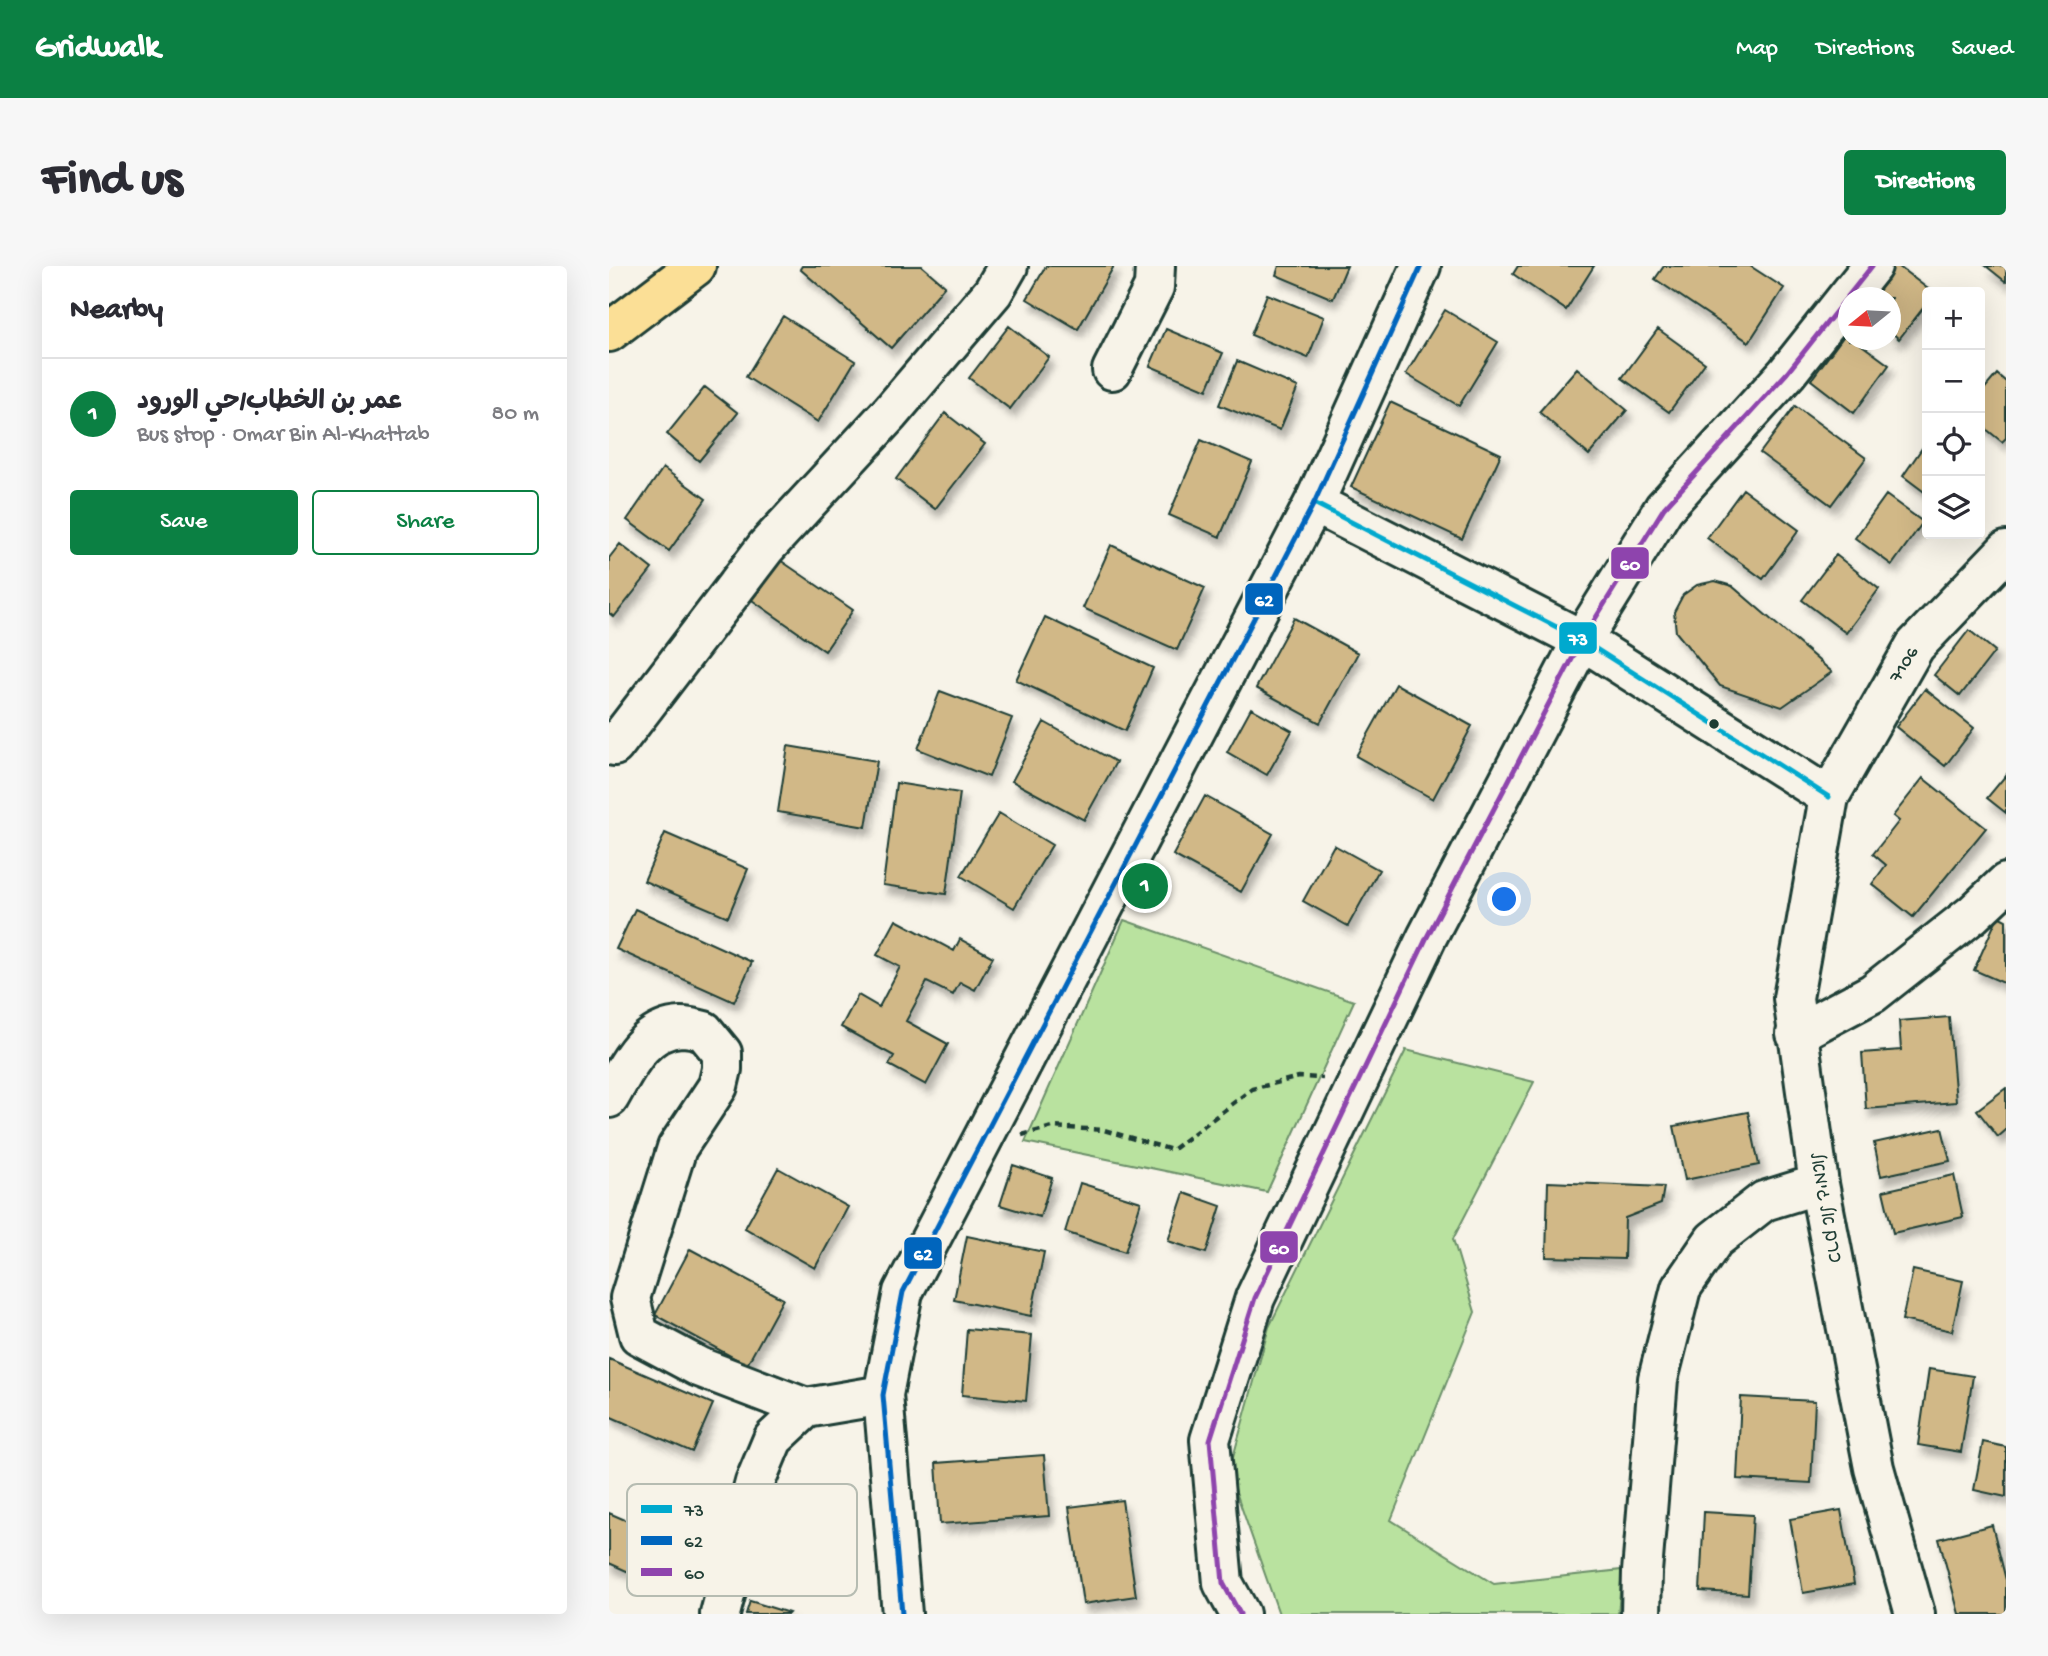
<!DOCTYPE html>
<meta charset="utf-8">
<style>
body{margin:0;font-family:"Gochi Hand","Playpen Sans Arabic","Playpen Sans Hebrew",sans-serif;background:#f7f7f7;color:#2b2b33}
.controls{position:absolute;right:21px;top:21px;display:grid;overflow:hidden;border-radius:7px;box-shadow:0 7px 28px #0002}
.controls button{width:63px;height:63px;display:grid;place-items:center;padding:0;border:0;border-bottom:2px solid #e1e1e2;background:#fff;color:#2b2b33;font:35px sans-serif}
.compass{position:absolute;left:1229px;top:21px;width:63px;height:63px;border-radius:50%;background:#fff;box-shadow:0 7px 28px #0002;rotate:252deg}
.you{position:absolute;left:896px;top:634px;width:24px;height:24px;margin:-18px;border:5px solid #fff;border-radius:50%;background:#1a73e8;box-shadow:0 0 0 10px #1a73e833}
.badge{display:grid;place-items:center;width:46px;height:46px;border-radius:50%;background:#0b8043;color:#fff;font-size:23px;font-weight:700}
.pin{position:absolute;translate:-50% -50%;border:4px solid #fff;box-shadow:0 2px 7px #0006}
.list{margin:0;padding:0;list-style:none}
h2{display:flex;justify-content:space-between;align-items:center;height:91px;margin:0;padding:0 28px;font-size:30px}
h2 small{font-size:23px;font-weight:400;color:#7c7c81}
.list li{display:grid;grid-template-columns:46px 1fr auto;gap:21px;align-items:center;box-sizing:border-box;height:112px;padding:0 28px;border-top:2px solid #e1e1e2}
.list b{display:block;font-size:26px;white-space:nowrap}
.list p{margin:0;font-size:23px;white-space:nowrap;color:#7c7c81}
.list em{font-size:23px;font-style:normal;color:#7c7c81}
.actions{display:flex;gap:14px;padding:21px 28px}
.actions a{flex:1;padding:16px 0;border:2px solid #0b8043;border-radius:7px;text-align:center;font-size:24px;color:#0b8043}
.actions .main{background:#0b8043;color:#fff}
.icon{flex:none;width:38px;height:38px;fill:none;stroke:currentColor;stroke-width:2;stroke-linecap:round;stroke-linejoin:round}
.map{position:relative;flex:none;width:1397px;height:1348px;overflow:hidden;border-radius:7px}
header{display:flex;align-items:center;gap:42px;box-sizing:border-box;height:98px;padding:0 35px;background:#0b8043;color:#fff}
header strong{font-size:33px}
nav{display:flex;gap:38px;margin-inline-start:auto;font-size:24px}
.intro{display:flex;align-items:center;justify-content:space-between;box-sizing:border-box;height:168px;padding:0 42px}
h1{margin:0;font-size:49px}
.button{padding:18px 32px;border-radius:7px;background:#0b8043;color:#fff;font-size:24px;font-weight:700}
main{display:flex;gap:42px;padding:0 42px}
aside{flex:1;background:#fff;border-radius:7px;box-shadow:0 7px 28px #0002}
.map>svg:first-child{display:block}
</style>
<header>
<strong>Gridwalk</strong>
<nav><a>Map</a><a>Directions</a><a>Saved</a></nav>
</header>
<div class="intro"><h1>Find us</h1><a class="button">Directions</a></div>
<main>
<aside>
<h2>Nearby<small></small></h2>
<ul class="list">
<li><span class="badge">1</span><div><b>عمر بن الخطاب/حي الورود</b><p>Bus stop · Omar Bin Al-Khattab</p></div><em>80 m</em></li>
</ul>
<div class="actions"><a class="main">Save</a><a>Share</a></div>
</aside>
<div class="map">
<svg width="1397" height="1348" viewBox="0 0 1397 1348">
<defs>
<filter id="shadow"><feDropShadow dx="4.5" dy="8" stdDeviation="3.5" flood-color="#0004"/></filter>
</defs>
<rect width="100%" height="100%" fill="#f7f3e8"/>
<filter id="ink" filterUnits="userSpaceOnUse"><feTurbulence type="fractalNoise" baseFrequency=".0143" numOctaves="2"/><feDisplacementMap in="SourceGraphic" scale="14" xChannelSelector="R" yChannelSelector="G"/><feConvolveMatrix kernelMatrix="1 2 1 2 8 2 1 2 1" color-interpolation-filters="sRGB"/></filter>
<g filter="url(#ink)">
<!-- green -->
<path fill="#b9e29f" stroke="#6c906a" stroke-width="2" d="M 515,654 L 745,735 L 658,926 L 416,876 Z
M 797,784 L 925,816 L 844,973 L 866,1046 L 782,1254 L 885,1318 L 1013,1304 L 1009,1348 L 670,1348 L 620,1206 L 660,1061 Z"/>
<!-- building -->
<path fill="#d1b887" stroke="#1f3d34" stroke-width="2" filter="url(#shadow)" d="M 193,0 L 313,0 L 336,20 L 282,82 L 191,3 Z
M 437,0 L 505,0 L 469,63 L 418,33 Z
M 670,0 L 738,0 L 724,33 L 667,9 Z
M 909,0 L 985,0 L 957,44 L 904,8 Z
M 1055,0 L 1141,0 L 1175,22 L 1140,76 L 1046,13 Z
M 1279,0 L 1289,0 L 1323,26 L 1318,26 L 1318,37 L 1290,73 L 1282,66 L 1282,32 L 1254,32 Z
M 1377,0 L 1397,0 L 1397,16 Z
M 658,28 L 715,51 L 699,92 L 642,69 Z
M 836,44 L 889,76 L 850,140 L 797,108 Z
M 174,50 L 246,95 L 209,156 L 137,111 Z
M 400,60 L 440,91 L 401,143 L 360,112 Z
M 557,63 L 614,87 L 598,124 L 541,100 Z
M 1049,63 L 1096,97 L 1060,146 L 1013,112 Z
M 1237,67 L 1240,74 L 1246,74 L 1280,99 L 1245,147 L 1202,114 Z
M 628,95 L 689,121 L 671,164 L 610,139 Z
M 968,102 L 1018,144 L 980,189 L 930,146 Z
M 1388,108 L 1397,116 L 1397,172 L 1393,176 L 1371,158 L 1371,128 Z
M 96,121 L 129,147 L 90,195 L 58,168 Z
M 781,136 L 892,188 L 853,273 L 742,221 Z
M 1186,140 L 1257,192 L 1222,239 L 1151,187 Z
M 336,147 L 376,178 L 326,243 L 287,213 Z
M 592,174 L 643,196 L 611,271 L 560,249 Z
M 1318,175 L 1318,228 L 1294,210 Z
M 54,202 L 97,233 L 60,285 L 18,254 Z
M 1134,223 L 1190,264 L 1154,313 L 1098,272 Z
M 1277,229 L 1314,256 L 1283,299 L 1246,272 Z
M 11,278 L 43,303 L 5,351 L 0,347 L 0,292 Z
M 502,279 L 596,322 L 568,384 L 474,342 Z
M 1227,289 L 1270,323 L 1237,367 L 1193,334 Z
M 168,292 L 244,344 L 216,385 L 140,332 Z
M 1106,315 L 1123,320 L 1223,406 L 1173,441 L 1111,420 L 1067,366 L 1065,346 L 1074,329 L 1088,319 Z
M 436,351 L 544,402 L 516,465 L 407,414 Z
M 685,352 L 749,387 L 711,457 L 647,422 Z
M 1360,364 L 1386,385 L 1351,430 L 1325,409 Z
M 787,418 L 863,460 L 824,533 L 747,490 Z
M 1316,423 L 1365,462 L 1336,500 L 1287,461 Z
M 331,425 L 403,452 L 380,511 L 309,483 Z
M 642,442 L 683,465 L 658,509 L 618,486 Z
M 435,456 L 507,496 L 475,554 L 403,515 Z
M 179,480 L 268,495 L 257,561 L 169,546 Z
M 1397,509 L 1397,547 L 1378,532 Z
M 1314,512 L 1377,562 L 1304,651 L 1263,618 L 1277,599 L 1264,588 L 1290,555 L 1284,550 Z
M 287,517 L 351,527 L 337,628 L 274,619 Z
M 596,530 L 664,568 L 632,626 L 564,589 Z
M 390,547 L 443,579 L 405,642 L 352,610 Z
M 56,567 L 139,603 L 119,651 L 35,615 Z
M 725,579 L 770,604 L 739,660 L 694,635 Z
M 26,643 L 143,696 L 125,736 L 7,683 Z
M 1389,650 L 1397,654 L 1397,718 L 1365,704 Z
M 287,654 L 345,685 L 351,673 L 384,691 L 366,724 L 351,716 L 344,729 L 318,716 L 297,755 L 339,778 L 317,819 L 280,799 L 285,790 L 232,761 L 249,729 L 270,741 L 291,701 L 268,689 Z
M 1340,751 L 1347,836 L 1257,843 L 1253,787 L 1292,784 L 1290,755 Z
M 1397,822 L 1397,864 L 1389,871 L 1368,844 Z
M 1139,846 L 1150,899 L 1076,914 L 1065,860 Z
M 1333,862 L 1341,895 L 1272,910 L 1265,877 Z
M 404,899 L 443,912 L 431,951 L 391,939 Z
M 169,902 L 239,941 L 206,1002 L 136,962 Z
M 1345,909 L 1354,951 L 1284,967 L 1274,925 Z
M 939,916 L 1055,921 L 1052,938 L 1016,952 L 1015,993 L 937,991 Z
M 471,917 L 532,936 L 516,986 L 456,966 Z
M 575,927 L 612,940 L 597,987 L 559,975 Z
M 358,970 L 435,986 L 422,1050 L 345,1034 Z
M 81,983 L 174,1033 L 138,1099 L 46,1049 Z
M 1304,1004 L 1354,1015 L 1343,1065 L 1293,1054 Z
M 358,1063 L 423,1069 L 417,1135 L 353,1129 Z
M 0,1093 L 104,1138 L 83,1186 L 0,1150 Z
M 1320,1103 L 1364,1110 L 1352,1186 L 1309,1179 Z
M 1132,1131 L 1206,1135 L 1202,1217 L 1128,1213 Z
M 1374,1176 L 1397,1181 L 1397,1231 L 1365,1224 Z
M 435,1189 L 440,1250 L 331,1258 L 327,1197 Z
M 513,1234 L 527,1330 L 474,1338 L 460,1241 Z
M 1232,1244 L 1245,1318 L 1194,1327 L 1181,1253 Z
M 1095,1246 L 1144,1249 L 1139,1328 L 1091,1325 Z
M 0,1247 L 51,1269 L 33,1312 L 0,1297 Z
M 1383,1259 L 1397,1314 L 1397,1348 L 1350,1348 L 1330,1273 Z
M 141,1335 L 180,1347 L 179,1348 L 137,1348 Z"/>
<g fill="none" stroke-linecap="round" stroke-linejoin="round">
<defs>
<path id="minor" d="M 503,104 L 545,21 L 546,0
M 705,237 L 973,374 L 1220,531
M 5,480 L 157,281 L 281,147 L 384,26 L 399,0
M 1187,768 L 1264,727 L 1364,648 L 1397,617
M 0,832 C 17,803 33,763 72,761 C 79,761 88,763 95,765 L 113,787 L 113,803 L 109,820 L 68,882 L 21,1032 L 30,1069 L 90,1101 L 197,1142
M 111,1348 L 146,1216 L 164,1173 L 197,1142 L 274,1129
M 293,1348 L 274,1129 L 294,1026 L 705,237 L 812,0
M 631,1348 L 614,1317 L 601,1174 L 646,1032 L 818,671 L 973,374 L 1055,242 L 1178,107 L 1263,0
M 1032,1348 L 1033,1306 L 1049,1113 L 1072,1022 L 1105,974 L 1155,935 L 1210,918
M 1306,1348 L 1265,1202 L 1210,918 L 1184,732 L 1220,531 L 1306,380 L 1397,285"/>
<path id="major" d="M 0,66 L 87,0"/>
</defs>
<!-- minor casing -->
<use href="#minor" stroke="#1f3d34" stroke-width="44"/>
<!-- major casing -->
<use href="#major" stroke="#1f3d34" stroke-width="44"/>
<!-- path -->
<path stroke="#1f3d34" stroke-width="4.5" stroke-dasharray="7 5" stroke-linecap="butt" d="M 413,869 L 443,861 L 495,864 L 563,884 L 643,823 L 690,811 L 714,812"/>
<!-- minor -->
<use href="#minor" stroke="#f7f3e8" stroke-width="38"/>
<!-- major -->
<use href="#major" stroke="#fbdf96" stroke-width="38"/>
<defs>
<path id="bus-1" d="M 705,237 L 973,374 L 1220,531"/>
<path id="bus-2" d="M 293,1348 L 274,1129 L 294,1026 L 705,237 L 812,0"/>
<path id="bus-3" d="M 631,1348 L 614,1317 L 601,1174 L 646,1032 L 818,671 L 973,374 L 1055,242 L 1178,107 L 1263,0"/>
</defs>
<!-- bus-1 casing -->
<use href="#bus-1" stroke="#f7f3e8" stroke-width="10"/>
<!-- bus-2 casing -->
<use href="#bus-2" stroke="#f7f3e8" stroke-width="10"/>
<!-- bus-3 casing -->
<use href="#bus-3" stroke="#f7f3e8" stroke-width="10"/>
<!-- bus-1 -->
<use href="#bus-1" stroke="#00a9ce" stroke-width="5"/>
<!-- bus-2 -->
<use href="#bus-2" stroke="#0065bd" stroke-width="5"/>
<!-- bus-3 -->
<use href="#bus-3" stroke="#8e44ad" stroke-width="5"/>
</g>
</g>
<!-- markers -->
<circle fill="#1f3d34" stroke="#f7f3e8" stroke-width="2.5" cx="1105" cy="458" r="6"/>
<g text-anchor="middle" dominant-baseline="central" stroke-width="5" stroke-linejoin="round" paint-order="stroke">
<!-- street labels -->
<g font-size="19" fill="#1f3d34" stroke="#f7f3e8">
<text transform="translate(1296 399) rotate(-58)">7106</text>
<text transform="translate(1215 942) rotate(80)">כרם אל ג'מאל</text>
</g>
</g>
<!-- legend -->
<rect x="18" y="1218" width="230" height="112" rx="10" fill="#f7f3e8" stroke="#b6bcb2" stroke-width="2"/>
<rect x="32" y="1239" width="31" height="8" fill="#00a9ce"/>
<rect x="32" y="1270" width="31" height="9" fill="#0065bd"/>
<rect x="32" y="1302" width="31" height="8" fill="#8e44ad"/>
<g font-size="19" fill="#1f3d34">
<text x="75" y="1250">73</text>
<text x="75" y="1281">62</text>
<text x="75" y="1313">60</text>
</g>
<g stroke="#f7f3e8" stroke-width="2.5">
<rect x="1001" y="280" width="40" height="34" rx="7" fill="#8e44ad"/>
<rect x="635" y="316" width="40" height="34" rx="7" fill="#0065bd"/>
<rect x="949" y="355" width="40" height="34" rx="7" fill="#00a9ce"/>
<rect x="650" y="964" width="40" height="34" rx="7" fill="#8e44ad"/>
<rect x="294" y="970" width="40" height="34" rx="7" fill="#0065bd"/>
</g>
<g font-size="19" text-anchor="middle" font-weight="bold" fill="#fff">
<text x="1021" y="304">60</text>
<text x="655" y="340">62</text>
<text x="969" y="379">73</text>
<text x="670" y="988">60</text>
<text x="314" y="994">62</text>
</g>
</svg>
<div class="controls">
<button>+</button>
<button>−</button>
<button><svg class="icon" aria-label="locate" viewBox="0 0 24 24"><circle cx="12" cy="12" r="6"/><path d="M12 2v4M12 18v4M2 12h4M18 12h4"/></svg></button>
<button><svg class="icon" aria-label="layers" viewBox="0 0 24 24"><path d="M12 4l9 5-9 5-9-5zM3 14l9 5 9-5"/></svg></button>
</div>
<svg class="compass" viewBox="-18 -18 36 36"><path d="M0-13l5 13h-10z" fill="#e53935"/><path d="M0 13l5-13h-10z" fill="#7c7c81"/></svg>
<div class="you"></div>
<div class="pin badge" style="left:536px;top:620px">1</div>
</div>
</main>
